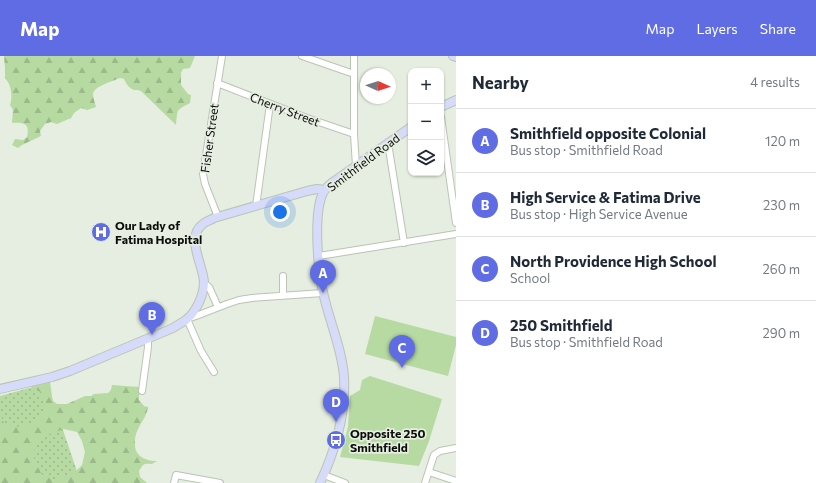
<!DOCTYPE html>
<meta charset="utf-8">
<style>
body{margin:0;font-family:Commissioner,sans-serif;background:#f2f2f3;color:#1f2937}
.controls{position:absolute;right:12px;top:12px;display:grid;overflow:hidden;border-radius:8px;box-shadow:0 1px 3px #0004}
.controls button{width:36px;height:36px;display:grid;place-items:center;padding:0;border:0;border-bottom:1px solid #e0e1e3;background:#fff;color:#1f2937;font:20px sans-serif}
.compass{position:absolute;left:360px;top:12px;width:36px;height:36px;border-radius:50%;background:#fff;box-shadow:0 1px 3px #0004;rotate:93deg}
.you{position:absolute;left:280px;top:156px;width:14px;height:14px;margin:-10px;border:3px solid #fff;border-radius:50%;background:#1a73e8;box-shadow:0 0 0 6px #1a73e833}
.badge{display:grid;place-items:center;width:26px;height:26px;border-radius:50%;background:#5f6ce4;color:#fff;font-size:13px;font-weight:700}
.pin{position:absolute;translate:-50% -33px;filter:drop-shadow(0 1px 2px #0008)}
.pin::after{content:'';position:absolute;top:21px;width:14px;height:12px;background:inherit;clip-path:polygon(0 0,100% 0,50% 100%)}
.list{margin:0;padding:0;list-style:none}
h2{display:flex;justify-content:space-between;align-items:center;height:52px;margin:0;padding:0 16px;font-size:17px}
h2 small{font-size:13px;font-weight:400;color:#747a83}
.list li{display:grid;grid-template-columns:26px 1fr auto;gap:12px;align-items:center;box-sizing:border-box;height:64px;padding:0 16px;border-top:1px solid #e0e1e3}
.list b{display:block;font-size:15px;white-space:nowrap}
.list p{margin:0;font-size:13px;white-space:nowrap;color:#747a83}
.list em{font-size:13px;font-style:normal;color:#747a83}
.icon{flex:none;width:22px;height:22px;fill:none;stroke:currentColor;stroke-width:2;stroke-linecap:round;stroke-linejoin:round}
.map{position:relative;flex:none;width:456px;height:427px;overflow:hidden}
header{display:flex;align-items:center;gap:24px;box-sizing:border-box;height:56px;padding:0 20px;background:#5f6ce4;color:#fff}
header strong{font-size:19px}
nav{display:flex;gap:22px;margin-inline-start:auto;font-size:14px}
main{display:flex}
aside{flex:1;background:#fff}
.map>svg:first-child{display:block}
</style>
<header>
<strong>Map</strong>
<nav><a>Map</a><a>Layers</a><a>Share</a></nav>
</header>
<main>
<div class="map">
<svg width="456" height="427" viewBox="0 0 456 427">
<defs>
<pattern id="grass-dots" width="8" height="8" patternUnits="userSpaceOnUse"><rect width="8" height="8" fill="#b6daa2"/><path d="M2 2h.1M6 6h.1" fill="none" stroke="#9bba8a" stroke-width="1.8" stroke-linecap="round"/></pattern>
<pattern id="forest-firs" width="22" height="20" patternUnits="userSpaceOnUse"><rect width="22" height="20" fill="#b6daa2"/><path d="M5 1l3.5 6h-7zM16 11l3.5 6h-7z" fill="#9bba8a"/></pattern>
</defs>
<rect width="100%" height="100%" fill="#e5eee0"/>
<!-- grass -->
<path fill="url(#grass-dots)" d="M 47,327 L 81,427 L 0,427 L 0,340 Z"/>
<!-- forest -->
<path fill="url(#forest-firs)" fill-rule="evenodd" d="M 4,0 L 195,0 L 190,12 L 183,13 L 181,17 L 181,29 L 188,38 L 191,39 L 190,47 C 175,55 178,53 176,69 L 141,35 L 138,34 L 134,34 C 128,31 127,29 124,23 L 120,22 C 113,25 94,30 93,38 C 93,42 95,47 96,51 L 87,54 L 81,52 L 74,57 L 71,62 L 57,68 L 51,66 L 45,68 L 40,75 L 41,80 L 22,89 L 18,92 L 12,89 L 15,83 L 23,84 L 27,81 C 30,68 25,66 12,67 L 13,54 L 10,49 C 13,40 11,28 5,22 L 5,12 Z
M 49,321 L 51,332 L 52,341 L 53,345 L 57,348 L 67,348 L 85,340 L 91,340 L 94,338 L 108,337 L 111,334 L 112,329 L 139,331 L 139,344 L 144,350 L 148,351 C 146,365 134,372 135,388 C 135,393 136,396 140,400 C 145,404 151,405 157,405 L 152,408 C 144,407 143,408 139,415 L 140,421 L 147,427 L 0,427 L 0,358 L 4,367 L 15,371 L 23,370 L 37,365 L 43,358 L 45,345 L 39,335 L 25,327 ZM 64,373 L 77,376 L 82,385 L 85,396 L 82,409 L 76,415 L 53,424 L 42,419 L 34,403 L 35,387 L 43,380 Z"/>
<!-- garden -->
<path fill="#b6daa2" d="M 375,260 L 456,281 L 456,289 L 448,320 L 365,298 Z
M 370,320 L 442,343 L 429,385 L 419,410 L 340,401 L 348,371 L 350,340 L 360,334 L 362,324 Z"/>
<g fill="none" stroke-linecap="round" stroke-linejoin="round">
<defs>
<path id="street" d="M 302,0 L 354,18
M 354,0 L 354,78 L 356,110
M 217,27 L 307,62 L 354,78
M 441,61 L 456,167
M 388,87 L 404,187
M 256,150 L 257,143 L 270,48
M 218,161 L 205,128 L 203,118 L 222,0
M 319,200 L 456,178
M 204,227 L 209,231 L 218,251
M 283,239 L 283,220
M 214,316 L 201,295 L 187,263 L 196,260 L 227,248 L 239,244 L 252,242 L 323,237
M 142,335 L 148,291 L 148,283
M 429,416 L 456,425
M 324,419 L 345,427
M 174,427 L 176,419 L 220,427
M 425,427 L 434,399 L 440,395 L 456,392"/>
<path id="secondary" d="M 453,0 L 456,1
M 441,51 L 456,44
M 0,333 L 52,321 L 70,315 L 173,272 C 177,269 182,267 186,264 C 196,256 204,239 204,226 C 203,208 185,181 203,168 C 206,165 211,164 214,162 L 307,135 L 317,133 L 325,134
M 320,427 C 335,395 346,357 344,321 C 342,292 329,265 323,236 C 318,214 313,157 323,137 C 325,132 329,129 333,126 L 411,71"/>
</defs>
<!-- street casing -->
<use href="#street" stroke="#bbc3b6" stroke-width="8"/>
<!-- secondary casing -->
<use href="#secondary" stroke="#bbc3b6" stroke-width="10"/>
<!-- street -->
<use href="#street" stroke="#fff" stroke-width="6"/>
<!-- secondary -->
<use href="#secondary" stroke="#d6dbf9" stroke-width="8"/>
</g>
<!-- icons -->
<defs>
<symbol id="hospital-disc" viewBox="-11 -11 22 22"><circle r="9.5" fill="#5f6ce4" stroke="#e5eee0"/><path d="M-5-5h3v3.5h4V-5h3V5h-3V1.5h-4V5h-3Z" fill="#fff"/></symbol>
<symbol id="bus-disc" viewBox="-11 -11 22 22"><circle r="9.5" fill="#5f6ce4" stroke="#e5eee0"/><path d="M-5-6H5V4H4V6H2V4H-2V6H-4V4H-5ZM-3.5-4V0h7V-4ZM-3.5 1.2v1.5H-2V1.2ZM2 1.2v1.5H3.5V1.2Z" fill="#fff"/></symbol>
</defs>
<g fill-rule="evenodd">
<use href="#hospital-disc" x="90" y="165" width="22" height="22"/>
<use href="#bus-disc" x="325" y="373" width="22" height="22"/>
</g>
<g text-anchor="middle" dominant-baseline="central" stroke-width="3.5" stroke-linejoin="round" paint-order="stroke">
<!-- street labels -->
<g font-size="12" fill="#0b0d09" stroke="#e5eee0">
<text transform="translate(285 53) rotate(21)">Cherry Street</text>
<text transform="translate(209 82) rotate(-82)">Fisher Street</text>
<text transform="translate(363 106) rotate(-37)">Smithfield Road</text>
</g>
<!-- poi labels -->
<g font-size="12" font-weight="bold" fill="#0b0d09" stroke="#e5eee0" text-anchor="start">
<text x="115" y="169">Our Lady of<tspan x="115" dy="14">Fatima Hospital</tspan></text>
<text x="350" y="377">Opposite 250<tspan x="350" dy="14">Smithfield</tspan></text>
</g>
</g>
</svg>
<div class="controls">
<button>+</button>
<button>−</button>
<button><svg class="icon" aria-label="layers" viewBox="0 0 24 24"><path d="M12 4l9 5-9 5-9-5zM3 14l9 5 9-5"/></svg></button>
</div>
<svg class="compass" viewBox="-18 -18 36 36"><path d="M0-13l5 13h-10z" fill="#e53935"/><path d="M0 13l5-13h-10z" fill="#747a83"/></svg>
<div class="you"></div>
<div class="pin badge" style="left:323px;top:237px">A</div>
<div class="pin badge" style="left:152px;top:279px">B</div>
<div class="pin badge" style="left:402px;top:312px">C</div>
<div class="pin badge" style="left:336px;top:366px">D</div>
</div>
<aside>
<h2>Nearby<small>4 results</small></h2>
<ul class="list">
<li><span class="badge">A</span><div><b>Smithfield opposite Colonial</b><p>Bus stop · Smithfield Road</p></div><em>120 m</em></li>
<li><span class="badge">B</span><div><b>High Service &amp; Fatima Drive</b><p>Bus stop · High Service Avenue</p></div><em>230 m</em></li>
<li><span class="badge">C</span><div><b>North Providence High School</b><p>School</p></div><em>260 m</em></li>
<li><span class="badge">D</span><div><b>250 Smithfield</b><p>Bus stop · Smithfield Road</p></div><em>290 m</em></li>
</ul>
</aside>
</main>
